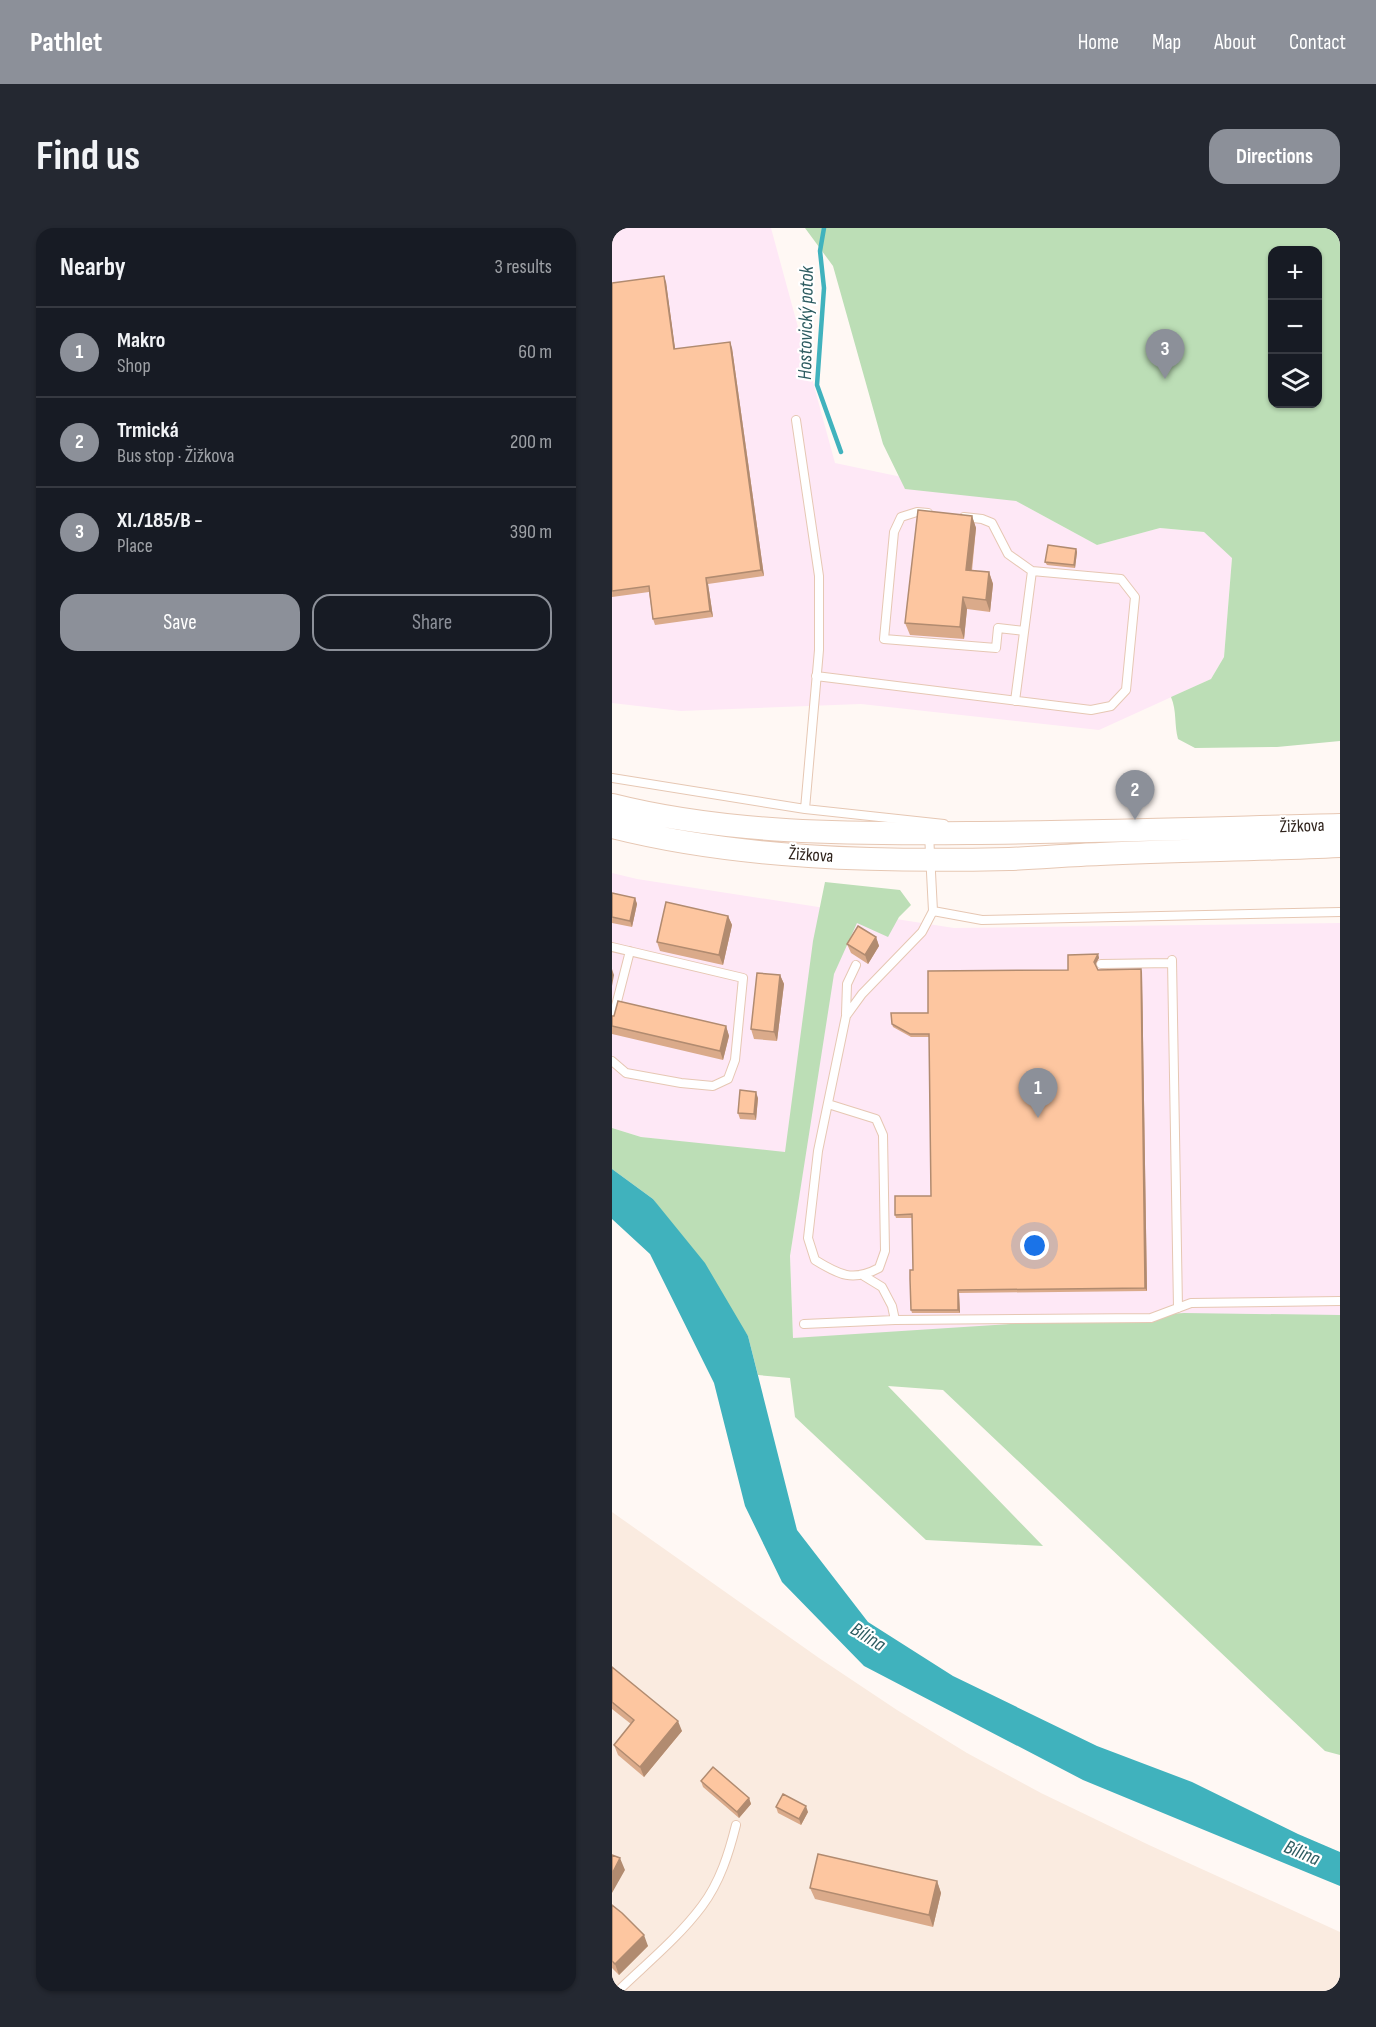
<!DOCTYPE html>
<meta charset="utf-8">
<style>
body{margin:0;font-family:"Sofia Sans Condensed",sans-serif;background:#242831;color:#f1f3f6}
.controls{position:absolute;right:18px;top:18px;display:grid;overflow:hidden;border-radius:12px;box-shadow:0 2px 4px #0004}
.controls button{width:54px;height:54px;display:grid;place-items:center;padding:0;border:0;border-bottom:2px solid #363941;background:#171b24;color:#f1f3f6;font:30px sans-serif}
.you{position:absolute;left:423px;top:1018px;width:21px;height:21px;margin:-15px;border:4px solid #fff;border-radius:50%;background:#1a73e8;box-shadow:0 0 0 9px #1a73e833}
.badge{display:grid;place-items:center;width:39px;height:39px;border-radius:50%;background:#8c9099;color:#fff;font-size:20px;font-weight:700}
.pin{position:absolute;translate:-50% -50px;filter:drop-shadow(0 2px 3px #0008)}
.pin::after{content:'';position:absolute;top:32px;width:21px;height:18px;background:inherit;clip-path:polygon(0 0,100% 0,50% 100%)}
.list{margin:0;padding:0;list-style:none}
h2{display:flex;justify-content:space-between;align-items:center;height:78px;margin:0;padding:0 24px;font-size:26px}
h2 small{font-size:20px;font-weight:400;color:#9ea1a6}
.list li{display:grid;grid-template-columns:39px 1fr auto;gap:18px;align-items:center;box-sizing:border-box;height:90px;padding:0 24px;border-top:2px solid #363941}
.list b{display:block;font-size:22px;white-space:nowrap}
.list p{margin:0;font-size:20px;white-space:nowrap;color:#9ea1a6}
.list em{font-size:20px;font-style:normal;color:#9ea1a6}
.actions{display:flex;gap:12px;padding:18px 24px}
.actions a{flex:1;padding:14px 0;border:2px solid #8c9099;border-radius:18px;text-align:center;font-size:21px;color:#8c9099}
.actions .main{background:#8c9099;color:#fff}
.icon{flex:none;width:33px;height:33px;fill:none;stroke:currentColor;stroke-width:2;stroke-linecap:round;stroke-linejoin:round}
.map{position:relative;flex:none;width:728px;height:1763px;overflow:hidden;border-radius:18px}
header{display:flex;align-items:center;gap:36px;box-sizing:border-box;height:84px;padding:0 30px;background:#8c9099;color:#fff}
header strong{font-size:28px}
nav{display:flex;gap:33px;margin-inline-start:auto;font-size:21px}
.intro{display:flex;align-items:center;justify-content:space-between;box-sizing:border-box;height:144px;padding:0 36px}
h1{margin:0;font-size:42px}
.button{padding:15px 27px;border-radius:18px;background:#8c9099;color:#fff;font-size:21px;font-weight:700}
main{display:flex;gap:36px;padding:0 36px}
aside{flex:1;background:#171b24;border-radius:18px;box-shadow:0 2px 4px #0004}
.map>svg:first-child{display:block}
</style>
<header>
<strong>Pathlet</strong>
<nav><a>Home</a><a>Map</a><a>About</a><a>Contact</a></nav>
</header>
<div class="intro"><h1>Find us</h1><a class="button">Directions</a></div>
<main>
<aside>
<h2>Nearby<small>3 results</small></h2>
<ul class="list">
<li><span class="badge">1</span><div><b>Makro</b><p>Shop</p></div><em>60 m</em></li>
<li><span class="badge">2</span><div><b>Trmická</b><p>Bus stop · Žižkova</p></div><em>200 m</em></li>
<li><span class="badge">3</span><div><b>XI./185/B -</b><p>Place</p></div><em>390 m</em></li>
</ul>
<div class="actions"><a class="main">Save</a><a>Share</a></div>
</aside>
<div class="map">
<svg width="728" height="1763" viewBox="0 0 728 1763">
<rect width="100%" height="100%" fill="#fff8f4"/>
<!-- commercial -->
<path fill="#fee8f6" d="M 0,0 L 159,0 L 223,235 L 404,273 L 485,317 L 548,300 L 592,304 L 620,329 L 612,429 L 599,451 L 487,502 L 249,476 L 69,483 L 0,475 Z
M 0,645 L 25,651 L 342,700 L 728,695 L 728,1096 L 181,1110 L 178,1028 L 193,928 L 29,909 L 0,900 Z"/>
<!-- built -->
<path fill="#faebe0" d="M 0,1284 L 207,1430 L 285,1482 L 355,1525 L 429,1565 L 537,1617 L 728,1704 L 728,1763 L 0,1763 Z"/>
<!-- green -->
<path fill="#bcdeb6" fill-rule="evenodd" d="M 193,0 L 728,0 L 728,513 L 665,519 L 583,520 L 566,511 C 562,497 565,483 559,469 L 599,451 L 612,429 L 620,330 L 592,304 L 548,300 L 485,317 L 404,273 L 293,261 L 271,216 L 221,38 ZM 660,22 L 706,22 L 706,176 L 660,176 Z
M 213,654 L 288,662 L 299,677 L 287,689 L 276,709 L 245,695 L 222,746 L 178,1028 L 181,1110 L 572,1085 L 728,1087 L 728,1527 L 713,1523 L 331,1162 L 276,1158 L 431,1318 L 314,1312 L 183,1189 L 178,1150 L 146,1147 L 136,1108 L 41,971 L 0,941 L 0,900 L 29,909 L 173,924 L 201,713 Z"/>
<!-- water -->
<path fill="#40b2bd" d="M 0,941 L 41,971 L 93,1035 L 136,1108 L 185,1302 L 256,1394 L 341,1448 L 485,1518 L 580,1554 L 686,1606 L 728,1624 L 728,1658 L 471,1552 L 252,1438 L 170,1354 L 133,1278 L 102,1155 L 38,1026 L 0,991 Z"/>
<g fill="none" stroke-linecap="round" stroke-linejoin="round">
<!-- stream -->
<path stroke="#40b2bd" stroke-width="4.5" d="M 212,0 L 208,23 L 212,60 L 205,157 L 229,224"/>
<defs>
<path id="service" d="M 184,192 L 207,348 L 207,422 L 193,581
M 316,285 L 305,284 L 289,289 L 282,304 L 272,411 L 384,420 L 386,400 L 412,403
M 352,289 L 370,291 L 380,295 L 396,326 L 420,343
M 204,448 L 479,482 L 499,478 L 514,462 L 523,369 L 509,351 L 420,343 L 403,473
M 0,550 L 193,581 L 332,596
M 317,606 L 321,683 L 370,692 L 728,684
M 0,719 L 131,750 L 123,832 L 116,851 L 101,858 L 69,855 L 14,845 L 0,833
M 560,732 L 566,1080
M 489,736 L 560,735
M 234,786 L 235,756 L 244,737
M 0,793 L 18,723
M 216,876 L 264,891 L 271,907 L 273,1023 L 267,1040 C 241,1054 227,1047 203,1032 L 196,1010 L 206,923 L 234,788 L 250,766 L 310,704 L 321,683
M 252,1048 L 270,1059 L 280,1078 L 283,1092 L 539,1090 L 579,1075 L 728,1073
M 192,1096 L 283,1092
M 6,1763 C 34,1736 67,1709 90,1678 C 108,1654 117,1625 124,1597"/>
<path id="secondary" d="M 0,577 C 115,606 238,606 356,605 C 480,604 604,600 728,597
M 0,599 C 126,631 267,634 397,631 C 427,630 457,627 488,626 C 568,622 648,622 728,618"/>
</defs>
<!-- service casing -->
<use href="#service" stroke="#e6c7b3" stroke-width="10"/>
<!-- secondary casing -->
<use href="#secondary" stroke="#e6c7b3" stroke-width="24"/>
<!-- service -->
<use href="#service" stroke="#fff" stroke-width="8"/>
<!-- secondary -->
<use href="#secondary" stroke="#fff" stroke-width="22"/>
</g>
<!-- wall -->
<path fill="#daaa8a" d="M 54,54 L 63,121 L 120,120 L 152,348 L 96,356 L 101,389 L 43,397 L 41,391 L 37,364 L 0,369 L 0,55 Z
M 360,288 L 364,300 L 360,343 L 377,344 L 381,356 L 378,384 L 355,381 L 352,411 L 298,407 L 293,395 Z
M 464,321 L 465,324 L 463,340 L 435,337 L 433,334 Z
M 0,665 L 23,670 L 25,676 L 20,699 L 0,695 Z
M 116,688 L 120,697 L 111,737 L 48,723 L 45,714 Z
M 264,709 L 267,718 L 256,736 L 239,725 L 235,716 Z
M 486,726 L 487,730 L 483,736 L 486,742 L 530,744 L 535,1063 L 347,1065 L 348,1085 L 300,1085 L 299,1082 L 301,1042 L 300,990 L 284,990 L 283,987 L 319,968 L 317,809 L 299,809 L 281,799 L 280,796 L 456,742 Z
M 168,747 L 172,756 L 165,813 L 142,811 L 139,801 Z
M 0,788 L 114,798 L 117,808 L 111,832 L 0,806 Z
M 146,870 L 144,892 L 128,891 L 126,885 Z
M 0,1439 L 70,1503 L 32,1549 L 6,1527 L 2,1517 L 19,1496 L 0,1481 Z
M 89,1553 L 137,1570 L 139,1576 L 127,1590 L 91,1559 Z
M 164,1579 L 196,1584 L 189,1597 L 166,1585 Z
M 325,1653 L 329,1665 L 321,1699 L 203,1671 L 198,1660 Z
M 0,1677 L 36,1718 L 7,1747 L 0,1740 Z"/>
<!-- shaded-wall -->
<path fill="#b18b70" d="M 52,48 L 54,54 L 64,127 L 62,121 Z
M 118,114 L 120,120 L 152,348 L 149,342 Z
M 360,288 L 364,300 L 358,354 L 354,342 Z
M 464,321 L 465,324 L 463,340 L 462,337 Z
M 377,344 L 381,356 L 378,384 L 374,372 Z
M 94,350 L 96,356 L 101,389 L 98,383 Z
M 351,369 L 355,381 L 352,411 L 348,399 Z
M 23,670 L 25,676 L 20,699 L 18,693 Z
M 116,688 L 120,697 L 111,737 L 107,727 Z
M 264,709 L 267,718 L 256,736 L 253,727 Z
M 486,726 L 487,730 L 483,737 L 482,734 Z
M 0,741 L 2,747 L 0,758 Z
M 529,741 L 530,744 L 535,1063 L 533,1060 Z
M 168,747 L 172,756 L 165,813 L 162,804 Z
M 114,798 L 117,808 L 111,832 L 108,823 Z
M 144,864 L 146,870 L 144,892 L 142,886 Z
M 346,1062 L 347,1065 L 348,1085 L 346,1082 Z
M 66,1493 L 70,1503 L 32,1549 L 28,1539 Z
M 137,1570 L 139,1576 L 127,1590 L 125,1584 Z
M 194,1578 L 196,1584 L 189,1597 L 187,1591 Z
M 8,1630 L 13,1642 L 0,1665 L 0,1646 Z
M 325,1653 L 329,1665 L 321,1699 L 317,1687 Z
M 32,1707 L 36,1718 L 7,1747 L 3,1736 Z"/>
<!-- building -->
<path fill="#fdc6a0" stroke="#b18b70" stroke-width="1.5" d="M 52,48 L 62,121 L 118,114 L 149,342 L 94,350 L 98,383 L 41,391 L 37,358 L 0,363 L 0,55 Z
M 306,282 L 360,288 L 354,342 L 377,344 L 374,372 L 351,369 L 348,399 L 293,395 Z
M 436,317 L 464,321 L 462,337 L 433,334 Z
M 0,665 L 23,670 L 18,693 L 0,689 Z
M 54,674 L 116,688 L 107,727 L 45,714 Z
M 246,698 L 264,709 L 253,727 L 235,716 Z
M 486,726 L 482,734 L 486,742 L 529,741 L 533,1060 L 346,1062 L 346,1082 L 299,1082 L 298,1051 L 298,1042 L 301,1042 L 300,986 L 283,987 L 283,968 L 319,968 L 317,806 L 298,806 L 280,796 L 279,785 L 316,785 L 316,743 L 456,742 L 456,727 Z
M 145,745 L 168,747 L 162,804 L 139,801 Z
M 6,773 L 114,798 L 108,823 L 0,798 L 0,788 L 2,788 Z
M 128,862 L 144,864 L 142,886 L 126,885 Z
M 0,1439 L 66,1493 L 28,1539 L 2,1517 L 22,1492 L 0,1474 Z
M 101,1539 L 137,1570 L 125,1584 L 89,1553 Z
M 171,1566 L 194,1578 L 187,1591 L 164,1579 Z
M 206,1626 L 325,1653 L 317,1687 L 198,1660 Z
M 0,1627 L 8,1630 L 0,1646 Z
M 0,1677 L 10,1685 L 32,1707 L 3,1736 L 0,1733 Z"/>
<g text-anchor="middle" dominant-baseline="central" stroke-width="4.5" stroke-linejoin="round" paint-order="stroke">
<!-- street labels -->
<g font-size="18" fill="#30241d" stroke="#fff">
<text transform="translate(690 598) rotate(-2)">Žižkova</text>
<text transform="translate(199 627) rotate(4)">Žižkova</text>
</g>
<!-- water labels -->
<g font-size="20" font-style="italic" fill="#2d5c61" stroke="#fff">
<text transform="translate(194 95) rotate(-89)">Hostovický potok</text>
<text transform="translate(256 1409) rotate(32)">Bílina</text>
<text transform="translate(690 1625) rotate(23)">Bílina</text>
</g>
</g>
</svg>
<div class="controls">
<button>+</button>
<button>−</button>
<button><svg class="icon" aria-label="layers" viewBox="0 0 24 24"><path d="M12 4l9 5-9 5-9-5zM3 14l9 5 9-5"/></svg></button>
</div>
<div class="you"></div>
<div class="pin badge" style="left:426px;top:890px">1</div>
<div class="pin badge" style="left:523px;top:592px">2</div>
<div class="pin badge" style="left:553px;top:151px">3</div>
</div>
</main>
